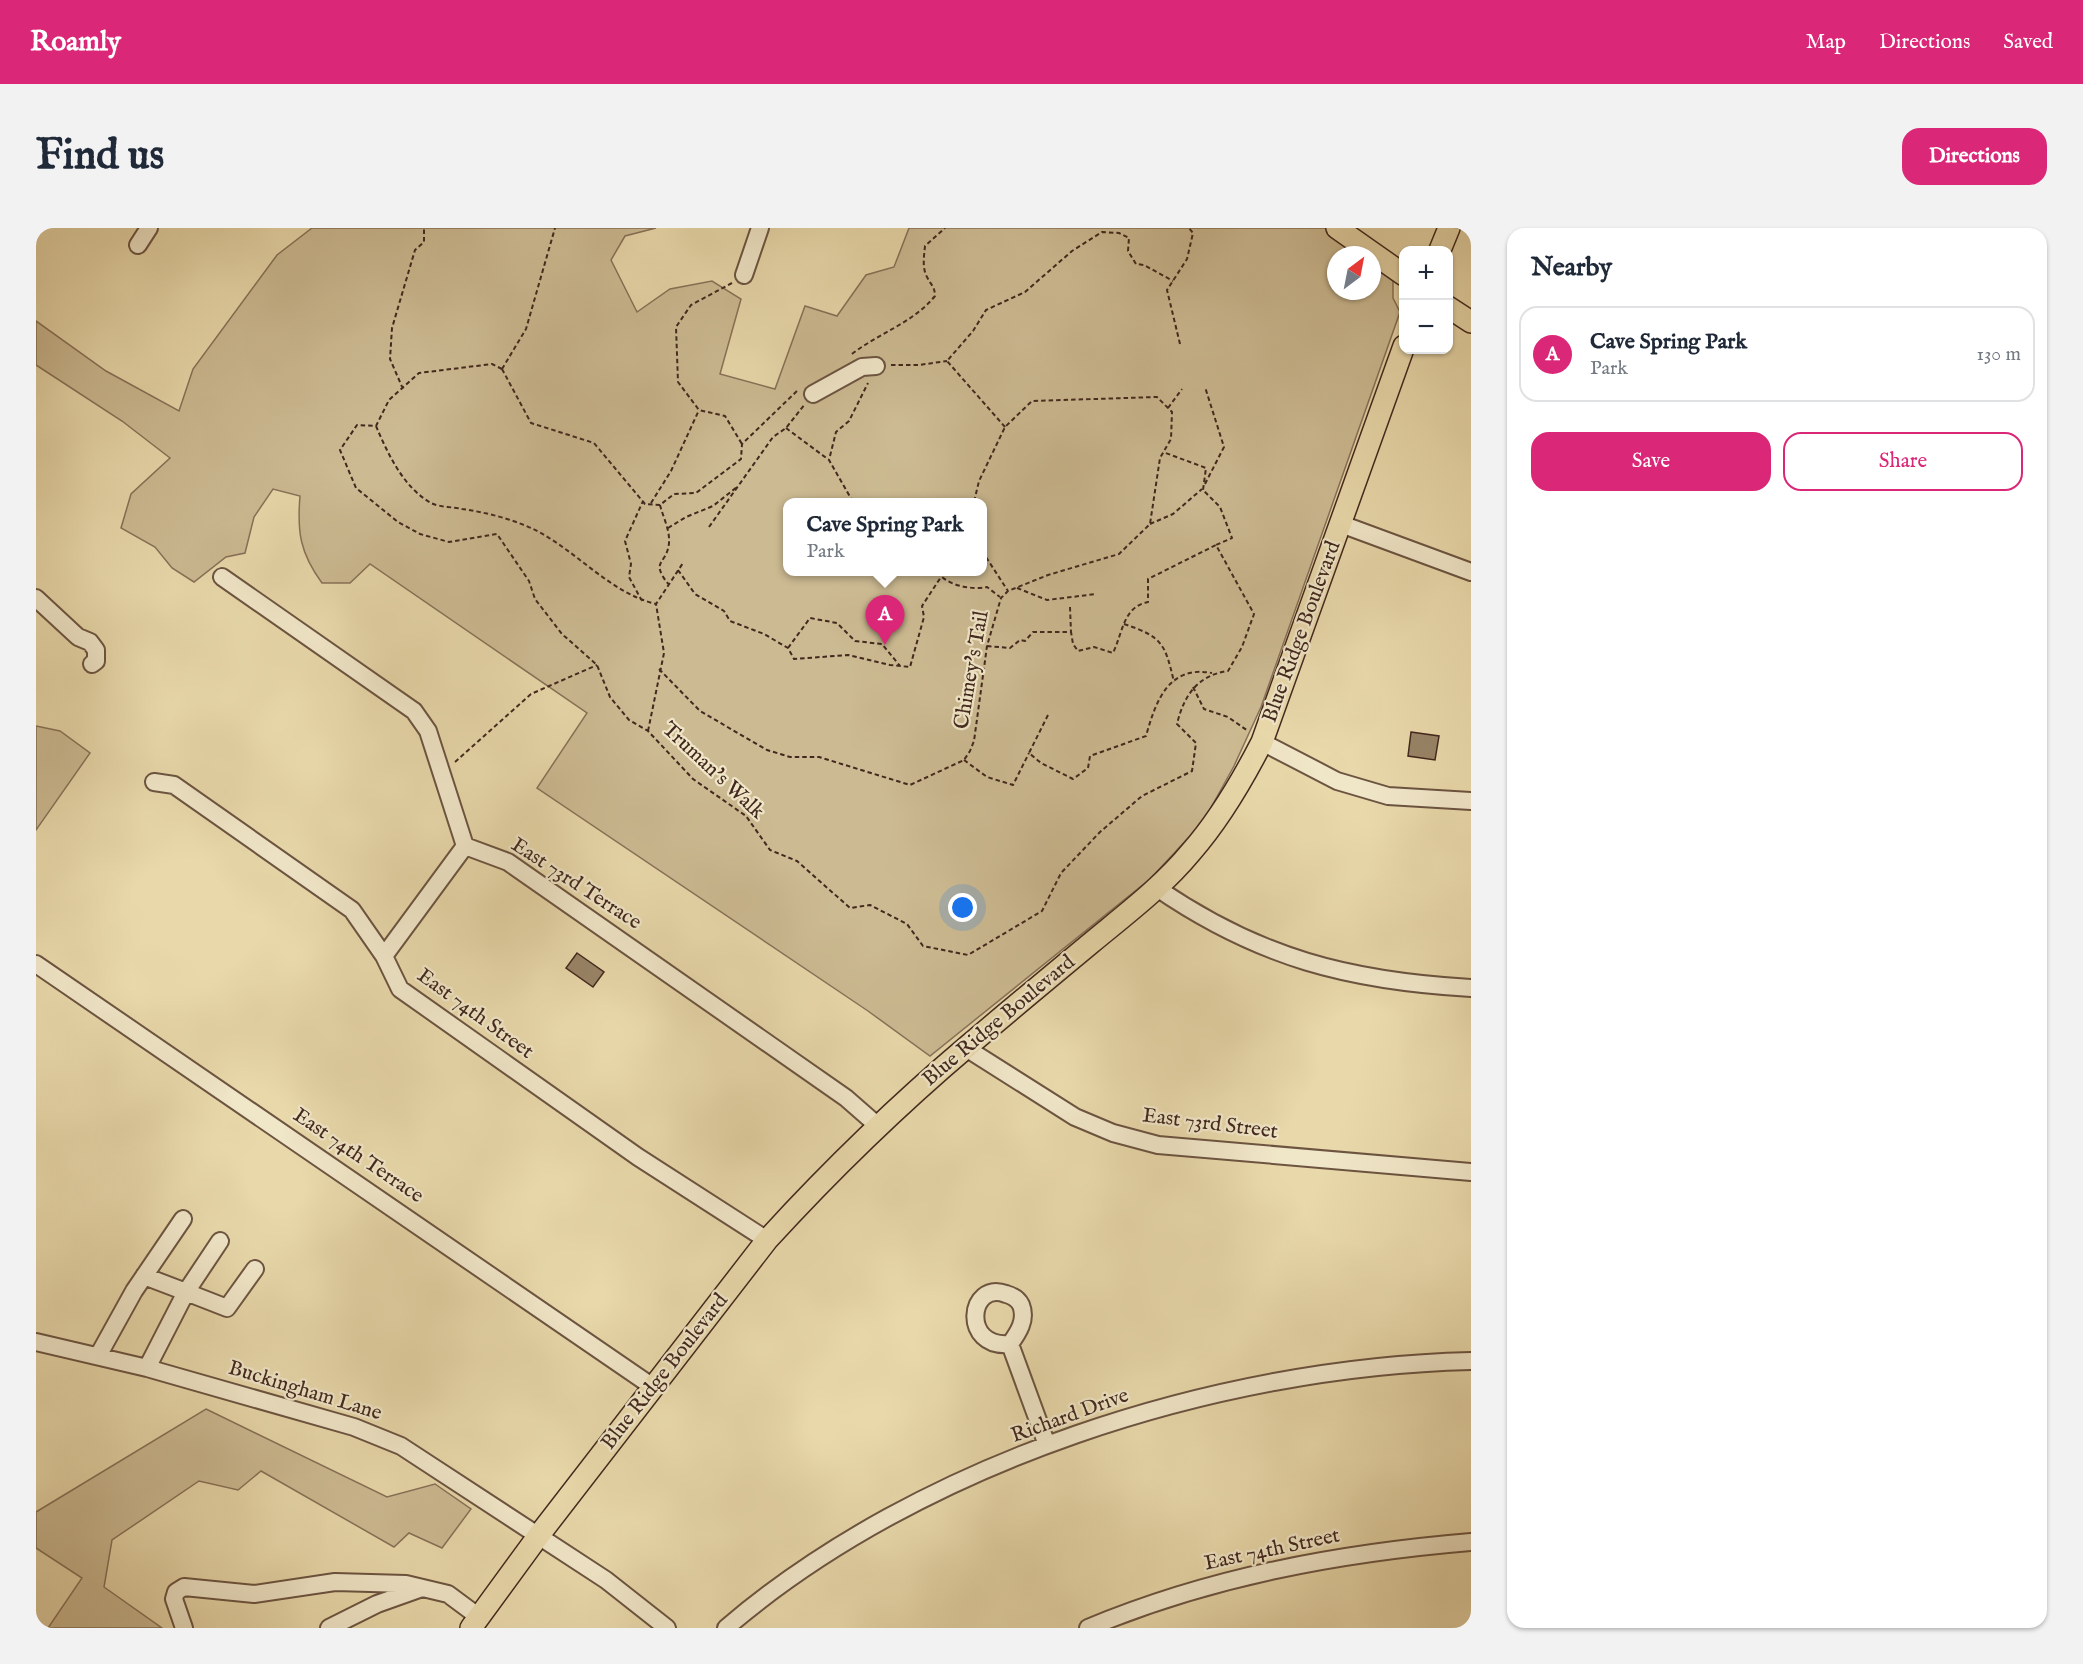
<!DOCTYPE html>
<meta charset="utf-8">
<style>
body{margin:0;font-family:"IM FELL English",serif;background:#f2f2f3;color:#1f2937}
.controls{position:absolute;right:18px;top:18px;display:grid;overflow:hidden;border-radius:12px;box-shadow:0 2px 4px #0004}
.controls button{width:54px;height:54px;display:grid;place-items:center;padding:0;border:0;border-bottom:2px solid #e0e1e3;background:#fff;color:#1f2937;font:30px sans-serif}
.compass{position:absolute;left:1291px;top:18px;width:54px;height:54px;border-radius:50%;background:#fff;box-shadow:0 2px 4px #0004;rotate:32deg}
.you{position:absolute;left:927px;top:680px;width:21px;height:21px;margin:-15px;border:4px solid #fff;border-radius:50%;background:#1a73e8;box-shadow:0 0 0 9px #1a73e833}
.badge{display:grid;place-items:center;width:39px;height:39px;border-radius:50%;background:#db2777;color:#fff;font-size:20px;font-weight:700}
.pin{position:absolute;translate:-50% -50px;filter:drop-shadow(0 2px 3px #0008)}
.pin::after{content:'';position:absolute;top:32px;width:21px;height:18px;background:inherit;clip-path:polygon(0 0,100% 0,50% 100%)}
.popup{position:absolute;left:747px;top:270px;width:204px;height:78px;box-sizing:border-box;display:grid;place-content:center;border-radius:12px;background:#fff;filter:drop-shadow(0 2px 4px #0005);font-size:20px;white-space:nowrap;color:#747a83}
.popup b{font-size:22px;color:#1f2937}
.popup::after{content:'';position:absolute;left:50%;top:100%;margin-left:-12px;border:12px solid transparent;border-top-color:#fff}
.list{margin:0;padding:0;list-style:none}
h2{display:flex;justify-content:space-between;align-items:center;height:78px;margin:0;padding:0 24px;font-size:26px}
h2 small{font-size:20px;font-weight:400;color:#747a83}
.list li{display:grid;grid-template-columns:39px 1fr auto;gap:18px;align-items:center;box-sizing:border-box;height:96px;margin:0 12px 12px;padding:0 12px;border:2px solid #e0e1e3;border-radius:18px}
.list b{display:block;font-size:22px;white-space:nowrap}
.list p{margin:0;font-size:20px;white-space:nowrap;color:#747a83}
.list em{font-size:20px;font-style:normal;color:#747a83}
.actions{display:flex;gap:12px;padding:18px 24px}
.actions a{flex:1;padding:14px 0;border:2px solid #db2777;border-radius:18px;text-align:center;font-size:21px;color:#db2777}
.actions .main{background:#db2777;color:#fff}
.map{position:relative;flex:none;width:1435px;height:1400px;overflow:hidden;border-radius:18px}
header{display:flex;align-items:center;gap:36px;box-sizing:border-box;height:84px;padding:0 30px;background:#db2777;color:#fff}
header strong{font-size:28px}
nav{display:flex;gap:33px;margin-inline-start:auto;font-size:21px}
.intro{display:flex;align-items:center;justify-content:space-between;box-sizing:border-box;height:144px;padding:0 36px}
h1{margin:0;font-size:42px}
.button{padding:15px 27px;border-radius:18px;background:#db2777;color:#fff;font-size:21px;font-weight:700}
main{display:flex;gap:36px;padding:0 36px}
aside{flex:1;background:#fff;border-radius:18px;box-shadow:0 2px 4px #0004}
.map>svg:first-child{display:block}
</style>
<header>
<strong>Roamly</strong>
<nav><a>Map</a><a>Directions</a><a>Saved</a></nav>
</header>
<div class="intro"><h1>Find us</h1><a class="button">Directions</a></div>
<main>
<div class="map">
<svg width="1435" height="1400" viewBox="0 0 1435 1400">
<rect width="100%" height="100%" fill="#e8d8aa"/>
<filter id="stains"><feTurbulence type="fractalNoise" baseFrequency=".00333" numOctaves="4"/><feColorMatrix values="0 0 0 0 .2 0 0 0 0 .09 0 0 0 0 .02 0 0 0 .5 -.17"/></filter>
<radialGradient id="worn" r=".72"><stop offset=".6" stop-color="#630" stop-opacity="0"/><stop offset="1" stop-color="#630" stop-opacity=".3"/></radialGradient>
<!-- green -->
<path fill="#ccba92" stroke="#877158" stroke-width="1.5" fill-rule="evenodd" d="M 276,0 L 620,0 L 589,8 L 575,32 L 601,84 L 634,61 L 676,53 L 705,71 L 684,146 L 739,161 L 769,78 L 801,88 L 830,47 L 858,39 L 873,0 L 1290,0 L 1329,27 L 1300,27 L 1300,63 L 1336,63 L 1336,32 L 1357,48 L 1357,70 L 1364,84 L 1225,479 L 1198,538 L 1167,594 L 1114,651 L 894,828 L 832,783 L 501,560 L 551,485 L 334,336 L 314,355 L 286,355 C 264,325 261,304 264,268 L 237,261 L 218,289 L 209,325 L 190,329 L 158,354 L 136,340 L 119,319 L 85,300 L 95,266 L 134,230 L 86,193 L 0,137 L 0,93 L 70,143 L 143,183 L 157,141 L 241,27 ZM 752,274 L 946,274 L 946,344 L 752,344 Z
M 0,498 L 24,503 L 54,525 L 0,602 Z
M 170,1181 L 351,1269 L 399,1256 L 435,1281 L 406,1320 L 373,1305 L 358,1319 L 225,1243 L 202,1262 L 163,1253 L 76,1312 L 68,1359 L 126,1400 L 12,1400 L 46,1350 L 0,1320 L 0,1284 Z"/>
<!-- building -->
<path fill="#988467" stroke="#42281e" stroke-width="1.5" d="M 1375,504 L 1403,508 L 1399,532 L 1372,528 Z
M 541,725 L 568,744 L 557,759 L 530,740 Z"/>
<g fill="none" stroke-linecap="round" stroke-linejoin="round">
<defs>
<path id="minor" d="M 102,17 L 113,0
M 708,47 L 724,0
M 777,166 L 826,139 L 840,138
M 1305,296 L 1435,344
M 186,349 L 378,483 L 392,503 L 429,618 L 472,634 L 810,870 L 842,898
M 0,370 L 42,409 L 54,414 L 60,422 L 60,433 L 56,436
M 1226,514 L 1301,553 L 1352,568 L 1435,573
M 118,554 L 138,557 L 316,682 L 348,728 L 364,761 L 602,929 L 731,1012
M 1121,660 C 1223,730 1313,753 1435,760
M 348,728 L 429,618
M 0,736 L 617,1159
M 930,820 L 1039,889 L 1077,905 L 1122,917 L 1435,944
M 184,1013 L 150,1064 L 191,1080 L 219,1041
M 108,1048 L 150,1064 L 111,1140
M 0,1114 L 111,1140 L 318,1199 L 365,1218 L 570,1352 L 631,1400
M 974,1116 C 925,1121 932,1052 970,1066 C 977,1068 982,1071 985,1077 C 991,1092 982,1105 974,1116 L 1011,1217
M 62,1128 L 98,1063 L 147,991
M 148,1400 L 138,1371 L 140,1364 L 148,1359 L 218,1366 L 299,1354 L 370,1356 L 412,1366 L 443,1389
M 293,1400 L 341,1376 L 386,1360
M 690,1400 C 884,1234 1181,1139 1435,1133
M 1052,1400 C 1174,1349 1303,1325 1435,1314"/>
<path id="major" d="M 1301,0 L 1368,47
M 1404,22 L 1413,0
M 1412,79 L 1435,94
M 435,1400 L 503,1307 L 731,1012 C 794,943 861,878 933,817 C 973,783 1014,749 1055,715 C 1090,686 1126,659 1155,624 C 1184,591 1206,553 1226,514 L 1368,118"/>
</defs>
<!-- minor casing -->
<use href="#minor" stroke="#6c5441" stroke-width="20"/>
<!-- major casing -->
<use href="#major" stroke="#42281e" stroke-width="24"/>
<!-- path -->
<path stroke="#42281e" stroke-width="2" stroke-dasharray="4.5 3" stroke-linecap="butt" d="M 696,55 L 655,77 L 640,99 L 642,154 L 663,182 L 689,188 L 706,216
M 1144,116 L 1131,62 L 1151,31 L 1157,5 L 1153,0
M 816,126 C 843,105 877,95 899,68 C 899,59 895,57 891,49 C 886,40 888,28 889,18 L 909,0
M 855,137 L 883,137 L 911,133
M 466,141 L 456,136 L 383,145 L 353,172 L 340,198 L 321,197 L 304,222 L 320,260 L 362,294 L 384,306 L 413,314 L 461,306 L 493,353 L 499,371 L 526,406 L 561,437 L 574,469 L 593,492 L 612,503 L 657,551 L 710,588 L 734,622 L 761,633 L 814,680 L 834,677 L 871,696 L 887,718 L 932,727 L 1006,683 L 1025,645 L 1064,604 L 1106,568 L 1156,543 L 1160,515 L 1141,496 C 1148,467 1162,447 1192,443 L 1206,419 L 1218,386 L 1180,317 L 1196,310 L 1184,279 L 1167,262 L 1170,240 L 1127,224
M 466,141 L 495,195 L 558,215 L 609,276 L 624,277 L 638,266 L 660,265 L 705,231 L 706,216 L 762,162
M 466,141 L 490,101 L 519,0
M 367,161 L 354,131 L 356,100 L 379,22 L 388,14 L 388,0
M 1132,180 L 1146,161
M 340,198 C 352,226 367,259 395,275 C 403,279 417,279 426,281 C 447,284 468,289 488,297 C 536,316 570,364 620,376
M 969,199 L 911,133 L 937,103 L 950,82 L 989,64 L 1036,23 L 1066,4 L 1083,5 L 1093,10 L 1092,23 L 1100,36 L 1108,37 L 1137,53
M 750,200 L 793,232
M 1169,256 L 1188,219 L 1169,159
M 817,274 L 793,232 L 800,204 L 813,193 L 832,155
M 615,275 L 635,243 L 663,182
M 624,277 C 627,289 634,302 633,315 C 631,337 613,332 633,357
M 1114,296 L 1137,286 L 1166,261
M 673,299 L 737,209 L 750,200 L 769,176
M 632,300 L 650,289 L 677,278 L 701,259
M 946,323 L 972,363
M 642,342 L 659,366 L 688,383 L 694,393 L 728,406 L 752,420 L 758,431 L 812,427 L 854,437 L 874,439 L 888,389 L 886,378 L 905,349
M 901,344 C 912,358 935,362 951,359 L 964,369
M 981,360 L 1011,372 L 1060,366
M 606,373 L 593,349 L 595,336 L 589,313 L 607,273
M 1034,379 L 1035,404
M 1088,396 C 1127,409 1129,416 1138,454
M 951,418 L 974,420 L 984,412 L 989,413 L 997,404 L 1035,404 L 1037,416 L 1042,423 L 1058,419 L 1077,425 C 1087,404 1087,379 1112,374 L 1112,351 L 1180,317
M 752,420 L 774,390 L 801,395 L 819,413 L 846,416 L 864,438
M 623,441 L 664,483 L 731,522 L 754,529 L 783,529 L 874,557 L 928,532 L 934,523 L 938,513 L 951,418 L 965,370 L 972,363 L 1012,347 L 1083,326 L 1114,296 L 1124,230 L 1135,211 L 1136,184 L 1121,169 L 996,173 L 969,199 L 943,253 L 938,274
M 1157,459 L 1168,481 L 1192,489 L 1212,503
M 1012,487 L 993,525 L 1005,535 L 1037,551 L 1052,540 L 1054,528 L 1110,508 C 1120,472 1133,437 1176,445
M 612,503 L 628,425 L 620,376 L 647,335
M 928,532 L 951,549 L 977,557 L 993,525
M 419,534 L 495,466 L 561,437"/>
<!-- minor -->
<use href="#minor" stroke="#f0e6c8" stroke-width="16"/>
<!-- major -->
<use href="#major" stroke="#e8d8aa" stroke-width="21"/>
</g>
<g text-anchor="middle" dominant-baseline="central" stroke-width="4.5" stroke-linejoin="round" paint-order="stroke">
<!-- street labels -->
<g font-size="21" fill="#42281e" stroke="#f0e6c8">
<text transform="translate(1266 404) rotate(-70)">Blue Ridge Boulevard</text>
<text transform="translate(936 442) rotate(-80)">Chimey's Tail</text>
<text transform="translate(677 543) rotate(43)">Truman's Walk</text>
<text transform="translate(540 656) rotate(33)">East 73rd Terrace</text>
<text transform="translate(439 786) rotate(36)">East 74th Street</text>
<text transform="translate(963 793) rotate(-40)">Blue Ridge Boulevard</text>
<text transform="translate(1174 896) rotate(7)">East 73rd Street</text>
<text transform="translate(322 928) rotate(34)">East 74th Terrace</text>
<text transform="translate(629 1144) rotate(-52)">Blue Ridge Boulevard</text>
<text transform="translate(269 1163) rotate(17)">Buckingham Lane</text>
<text transform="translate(1034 1188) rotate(-20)">Richard Drive</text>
<text transform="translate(1236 1322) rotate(-12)">East 74th Street</text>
</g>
</g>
<rect width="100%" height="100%" filter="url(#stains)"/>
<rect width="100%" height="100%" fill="url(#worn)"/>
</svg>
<div class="controls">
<button>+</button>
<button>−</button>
</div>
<svg class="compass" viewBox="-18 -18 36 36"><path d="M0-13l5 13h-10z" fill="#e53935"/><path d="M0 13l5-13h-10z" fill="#747a83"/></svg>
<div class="you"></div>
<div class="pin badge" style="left:849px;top:417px">A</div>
<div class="popup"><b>Cave Spring Park</b>Park</div>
</div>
<aside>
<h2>Nearby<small></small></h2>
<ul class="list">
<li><span class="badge">A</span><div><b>Cave Spring Park</b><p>Park</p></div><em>130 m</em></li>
</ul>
<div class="actions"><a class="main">Save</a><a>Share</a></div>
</aside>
</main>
